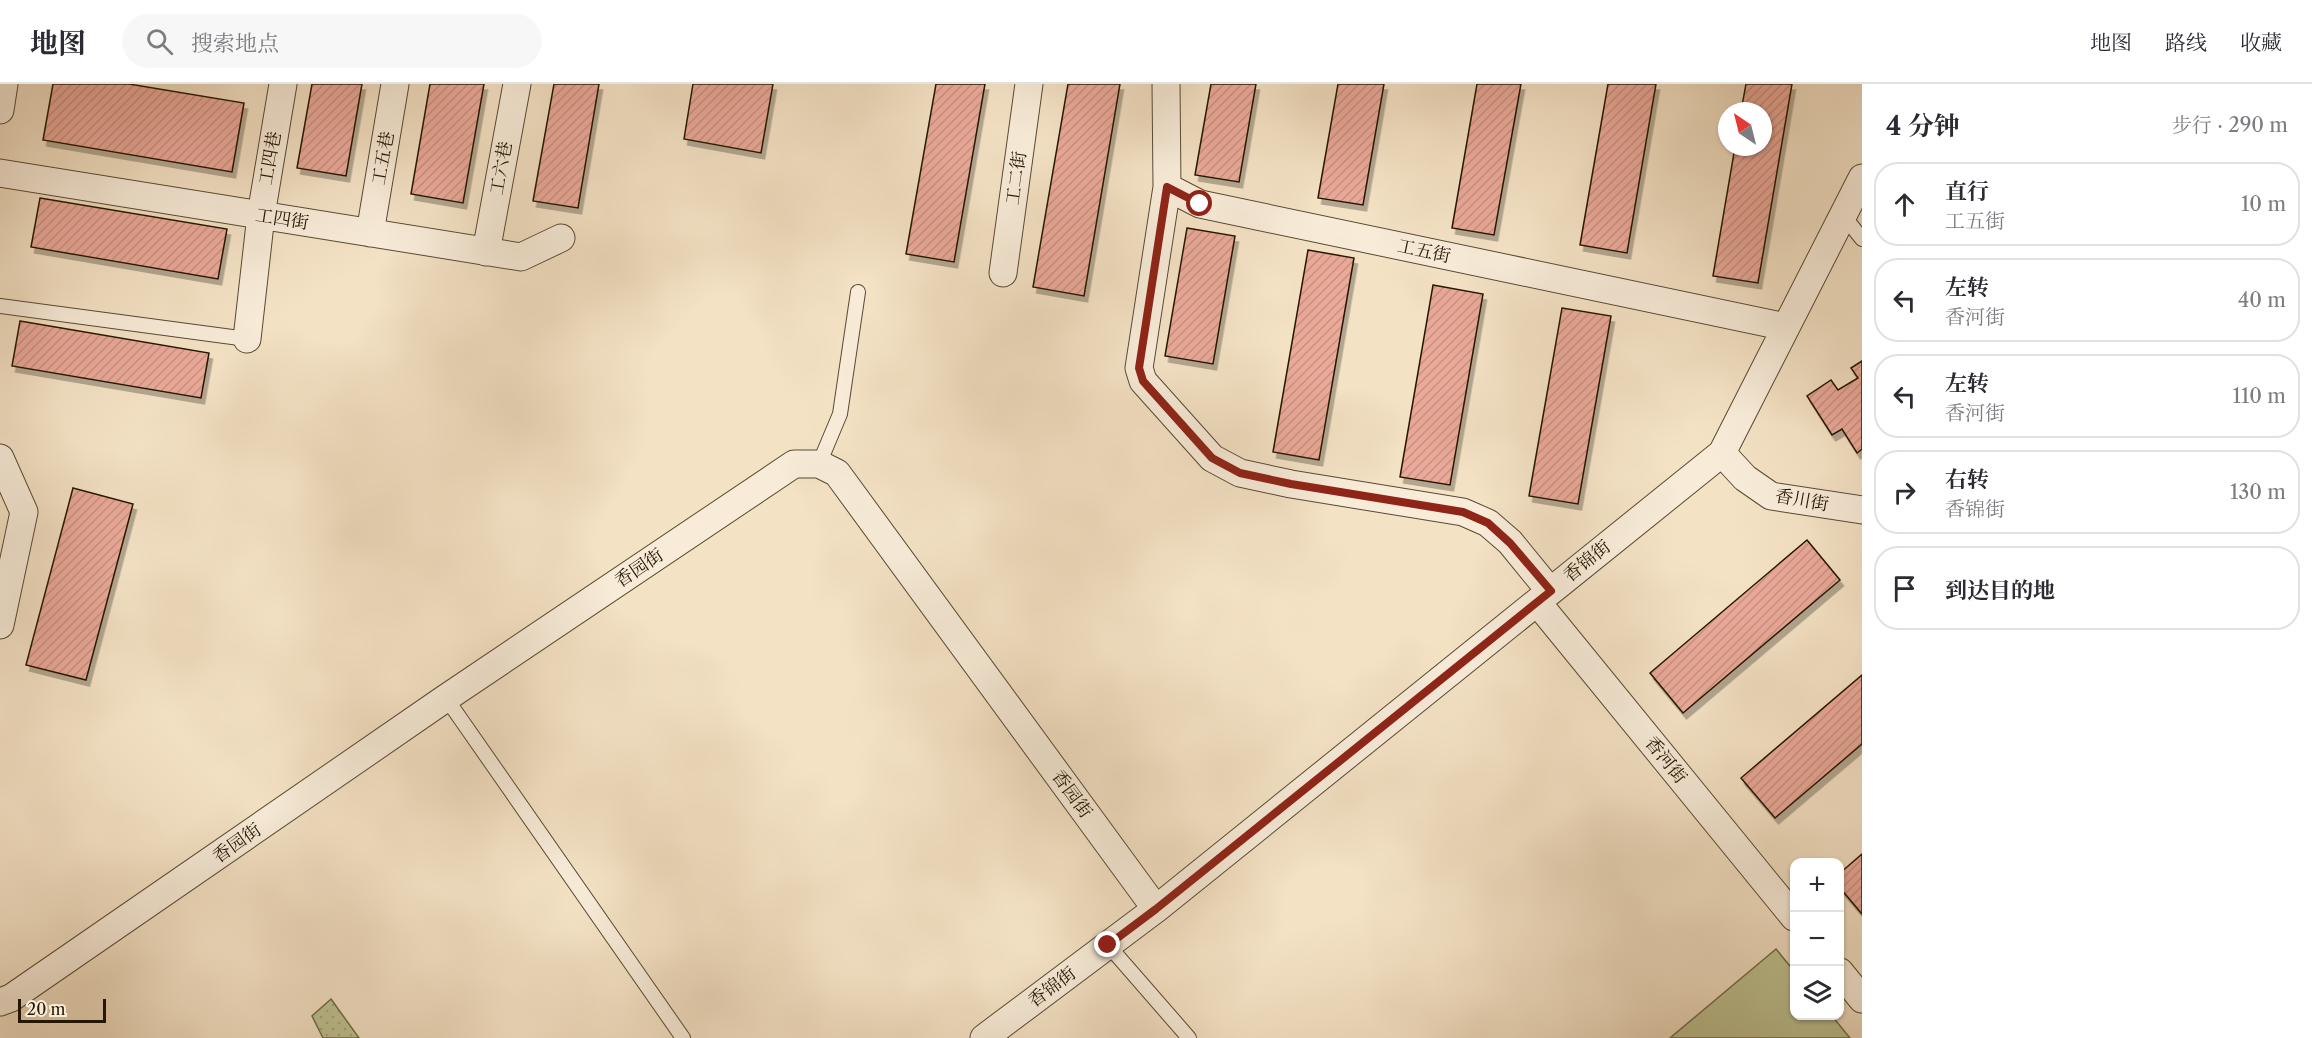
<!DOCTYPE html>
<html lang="zh">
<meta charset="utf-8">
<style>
body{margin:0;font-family:"Libre Caslon Text","Noto Serif SC",serif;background:#f7f7f7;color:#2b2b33}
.controls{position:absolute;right:18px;bottom:18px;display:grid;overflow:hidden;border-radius:12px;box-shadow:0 2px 4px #0004}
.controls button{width:54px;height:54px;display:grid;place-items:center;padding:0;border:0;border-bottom:2px solid #e1e1e2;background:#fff;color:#2b2b33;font:30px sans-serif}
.compass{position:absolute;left:1718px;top:18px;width:54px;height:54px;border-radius:50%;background:#fff;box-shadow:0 2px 4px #0004;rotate:325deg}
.scale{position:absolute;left:18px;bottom:15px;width:88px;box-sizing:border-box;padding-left:6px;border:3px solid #251703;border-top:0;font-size:16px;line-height:21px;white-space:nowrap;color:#251703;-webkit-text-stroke:4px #f8ecd9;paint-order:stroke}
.stop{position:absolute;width:18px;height:18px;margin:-14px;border:4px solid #8f2418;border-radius:50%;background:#fff}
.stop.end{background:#8f2418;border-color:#fff;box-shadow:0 2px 6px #0008}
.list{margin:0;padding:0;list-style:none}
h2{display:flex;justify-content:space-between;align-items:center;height:78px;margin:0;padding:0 24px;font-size:26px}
h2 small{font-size:20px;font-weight:400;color:#7c7c81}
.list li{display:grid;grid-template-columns:39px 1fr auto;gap:18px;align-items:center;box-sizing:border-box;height:84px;margin:0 12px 12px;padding:0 12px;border:2px solid #e1e1e2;border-radius:24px}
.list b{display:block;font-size:22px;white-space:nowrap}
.list p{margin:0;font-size:20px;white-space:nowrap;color:#7c7c81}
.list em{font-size:20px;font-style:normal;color:#7c7c81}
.icon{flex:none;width:33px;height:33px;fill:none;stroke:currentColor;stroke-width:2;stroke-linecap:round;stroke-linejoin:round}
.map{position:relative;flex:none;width:1862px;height:954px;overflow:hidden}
header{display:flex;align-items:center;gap:36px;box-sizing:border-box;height:84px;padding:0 30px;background:#fff;border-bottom:2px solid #e1e1e2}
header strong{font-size:28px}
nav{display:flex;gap:33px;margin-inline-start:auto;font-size:21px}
.search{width:420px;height:54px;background:#f7f7f7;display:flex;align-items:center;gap:15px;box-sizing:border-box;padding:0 21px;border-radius:33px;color:#7c7c81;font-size:22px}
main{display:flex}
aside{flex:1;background:#fff}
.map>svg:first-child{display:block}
</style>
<header>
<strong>地图</strong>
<div class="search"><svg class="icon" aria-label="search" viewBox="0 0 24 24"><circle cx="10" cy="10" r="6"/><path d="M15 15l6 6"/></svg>搜索地点</div>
<nav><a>地图</a><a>路线</a><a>收藏</a></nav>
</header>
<main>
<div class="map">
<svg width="1862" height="954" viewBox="0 0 1862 954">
<defs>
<pattern id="park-dots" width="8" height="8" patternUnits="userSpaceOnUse" patternTransform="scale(1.5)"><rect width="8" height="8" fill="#bec292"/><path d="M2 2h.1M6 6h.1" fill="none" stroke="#a3a67c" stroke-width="1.8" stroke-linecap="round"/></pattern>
<pattern id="building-hatch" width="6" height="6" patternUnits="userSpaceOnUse" patternTransform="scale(1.5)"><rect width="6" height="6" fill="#eaa999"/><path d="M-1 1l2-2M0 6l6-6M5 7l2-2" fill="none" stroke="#c99182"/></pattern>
<filter id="shadow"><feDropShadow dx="3.5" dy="6" stdDeviation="0" flood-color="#0004"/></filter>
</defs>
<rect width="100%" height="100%" fill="#f4e2c5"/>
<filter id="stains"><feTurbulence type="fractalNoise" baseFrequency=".00333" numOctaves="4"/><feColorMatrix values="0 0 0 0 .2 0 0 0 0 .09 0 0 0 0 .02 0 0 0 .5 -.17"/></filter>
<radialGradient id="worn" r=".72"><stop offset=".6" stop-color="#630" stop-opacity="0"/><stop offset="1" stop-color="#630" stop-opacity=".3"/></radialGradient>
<!-- park -->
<path fill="url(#park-dots)" stroke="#726c4a" stroke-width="1.5" d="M 331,915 L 359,954 L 323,954 L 312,932 Z"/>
<!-- garden -->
<path fill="#bec292" stroke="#726c4a" stroke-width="1.5" d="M 1776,865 L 1794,887 L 1794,932 L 1832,932 L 1850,954 L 1670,954 Z"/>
<!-- building -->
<path fill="url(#building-hatch)" stroke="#251703" stroke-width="1.5" filter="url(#shadow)" d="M 53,0 L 129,0 L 244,19 L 232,88 L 43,56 Z
M 312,0 L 362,0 L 346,92 L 297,84 Z
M 430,0 L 484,0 L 463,119 L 411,110 Z
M 554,0 L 599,0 L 578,124 L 533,117 Z
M 693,0 L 773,0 L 761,69 L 684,55 Z
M 936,0 L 985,0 L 954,178 L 906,170 Z
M 1068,0 L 1120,0 L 1084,212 L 1033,203 Z
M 1211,0 L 1256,0 L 1239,98 L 1195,91 Z
M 1338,0 L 1384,0 L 1363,121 L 1318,114 Z
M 1477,0 L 1521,0 L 1494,151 L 1452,144 Z
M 1608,0 L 1656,0 L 1627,169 L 1580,161 Z
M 1746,0 L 1792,0 L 1758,199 L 1713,192 L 1735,63 L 1763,63 L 1763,27 L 1741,27 Z
M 40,114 L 227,145 L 218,195 L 31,163 Z
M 1187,144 L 1235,152 L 1213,280 L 1165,272 Z
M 1308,166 L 1354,174 L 1319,376 L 1273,368 Z
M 1433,201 L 1483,210 L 1450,401 L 1400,393 Z
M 1562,224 L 1611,232 L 1578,420 L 1529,412 Z
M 20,237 L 209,269 L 201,314 L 12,282 Z
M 1862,277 L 1862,365 L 1857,369 L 1842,345 L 1832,351 L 1807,312 L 1831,296 L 1838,306 L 1858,294 L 1851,284 Z
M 73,404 L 133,420 L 86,596 L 26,581 Z
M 1807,456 L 1840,496 L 1683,629 L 1650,589 Z
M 1862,591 L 1862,660 L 1775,734 L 1741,694 Z
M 1862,770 L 1862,830 L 1840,804 L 1840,789 Z"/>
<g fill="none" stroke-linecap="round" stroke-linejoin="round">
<defs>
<path id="service" d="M 1843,131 L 1862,155
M 0,222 L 247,255
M 819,380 L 840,330 L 858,208
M 446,614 L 683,954
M 1108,861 L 1189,954"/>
<path id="minor" d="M 1166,0 L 1167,103 L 1200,120 L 1786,243
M 0,26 L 4,0
M 0,89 L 521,173 L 561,154
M 1167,103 L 1139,284 L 1143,297 L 1212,374 L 1240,389 L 1291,400 L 1463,428 L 1488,439 L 1510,458 L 1550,507
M 370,149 L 395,0
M 486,168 L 517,0
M 1003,189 L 1029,0
M 247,255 L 261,131 L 283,0
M 1722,369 L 1745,394 L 1771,412 L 1862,426
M 0,374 L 24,428 L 0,541
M 1537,518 L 1794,833
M 1840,888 L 1862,915
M 0,918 L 11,914 L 446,614 L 794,380 L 819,380 L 837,389 L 1156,825
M 984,954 L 1156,825 L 1722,369 L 1862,94"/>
</defs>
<!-- service casing -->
<use href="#service" stroke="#594a34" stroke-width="16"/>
<!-- minor casing -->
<use href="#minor" stroke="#594a34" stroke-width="29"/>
<!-- service -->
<use href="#service" stroke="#f8ecd9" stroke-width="14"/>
<!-- minor -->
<use href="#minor" stroke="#f8ecd9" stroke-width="27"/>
</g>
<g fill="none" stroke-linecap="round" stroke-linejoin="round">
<!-- route -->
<path stroke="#8f2418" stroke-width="8" d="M 1108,861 L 1156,825 L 1551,507 L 1510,459 L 1488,439 L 1463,428 L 1291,400 L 1240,389 L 1212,374 L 1143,297 L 1139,284 L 1167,103 L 1200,120"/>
</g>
<g text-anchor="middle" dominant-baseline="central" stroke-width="4.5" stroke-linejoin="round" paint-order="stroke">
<!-- street labels -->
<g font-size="18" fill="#251703" stroke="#f8ecd9">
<text transform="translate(270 74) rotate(-80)">工四巷</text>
<text transform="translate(383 74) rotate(-80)">工五巷</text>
<text transform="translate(501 84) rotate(-80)">工六巷</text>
<text transform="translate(1016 94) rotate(-82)">工二街</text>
<text transform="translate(282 135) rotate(9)">工四街</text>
<text transform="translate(1424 167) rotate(12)">工五街</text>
<text transform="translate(1802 416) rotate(10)">香川街</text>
<text transform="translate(1587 477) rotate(-39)">香锦街</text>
<text transform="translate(639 484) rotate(-34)">香园街</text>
<text transform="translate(1666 676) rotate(51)">香河街</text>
<text transform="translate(1072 710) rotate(54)">香园街</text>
<text transform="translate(237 759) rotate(-35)">香园街</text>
<text transform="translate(1052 903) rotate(-37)">香锦街</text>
</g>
</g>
<rect width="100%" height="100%" filter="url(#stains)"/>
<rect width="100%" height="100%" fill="url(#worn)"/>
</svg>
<div class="controls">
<button>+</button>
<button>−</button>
<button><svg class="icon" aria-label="layers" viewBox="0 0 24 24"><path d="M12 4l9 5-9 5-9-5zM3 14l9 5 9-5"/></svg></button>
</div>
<svg class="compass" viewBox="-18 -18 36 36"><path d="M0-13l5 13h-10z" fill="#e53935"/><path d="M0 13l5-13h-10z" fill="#7c7c81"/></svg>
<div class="scale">20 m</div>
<div class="stop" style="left:1200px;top:120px"></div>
<div class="stop end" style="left:1108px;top:861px"></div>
</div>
<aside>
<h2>4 分钟<small>步行 · 290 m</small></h2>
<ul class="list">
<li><svg class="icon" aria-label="ahead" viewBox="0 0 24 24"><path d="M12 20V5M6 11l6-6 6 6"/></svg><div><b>直行</b><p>工五街</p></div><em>10 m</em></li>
<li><svg class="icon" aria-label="left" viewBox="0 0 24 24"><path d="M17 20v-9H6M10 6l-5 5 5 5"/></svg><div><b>左转</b><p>香河街</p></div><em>40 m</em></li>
<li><svg class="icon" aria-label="left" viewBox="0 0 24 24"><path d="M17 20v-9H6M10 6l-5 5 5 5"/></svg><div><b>左转</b><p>香河街</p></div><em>110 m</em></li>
<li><svg class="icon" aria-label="right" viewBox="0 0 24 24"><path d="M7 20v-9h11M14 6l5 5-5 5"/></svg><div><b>右转</b><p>香锦街</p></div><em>130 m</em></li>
<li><svg class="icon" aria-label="arrive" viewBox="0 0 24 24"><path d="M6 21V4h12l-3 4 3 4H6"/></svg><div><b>到达目的地</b></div></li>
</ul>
</aside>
</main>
